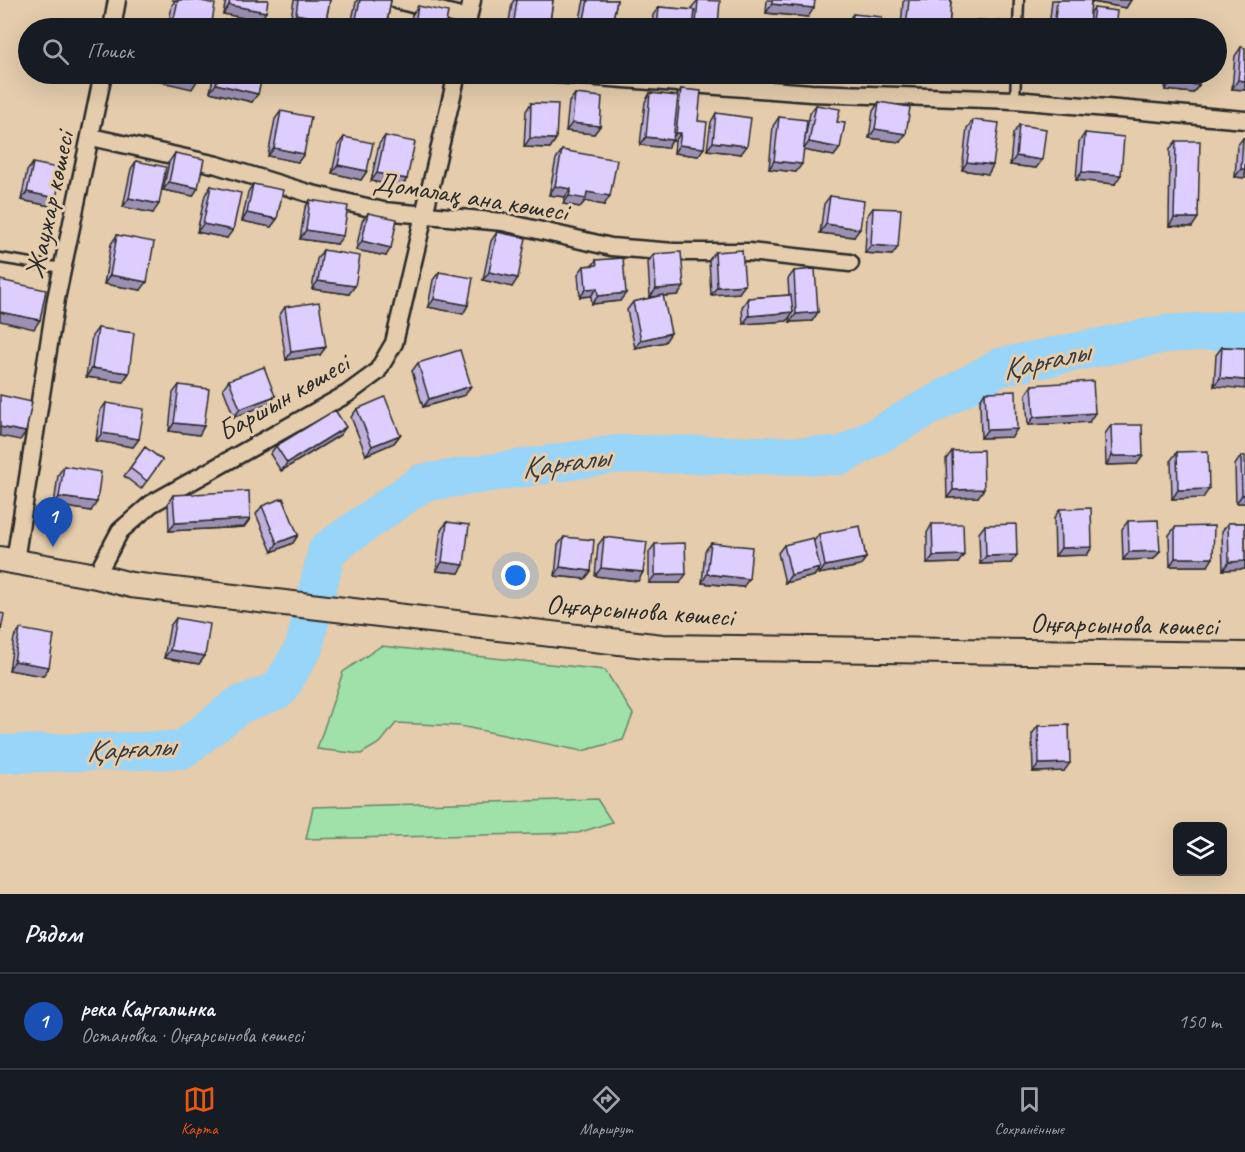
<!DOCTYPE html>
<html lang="ru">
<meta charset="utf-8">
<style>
body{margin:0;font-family:Caveat,sans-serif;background:#242831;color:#f1f3f6}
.controls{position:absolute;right:18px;bottom:18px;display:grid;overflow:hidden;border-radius:9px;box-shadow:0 6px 24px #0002}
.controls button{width:54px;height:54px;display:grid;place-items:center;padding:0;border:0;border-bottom:2px solid #363941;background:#171b24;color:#f1f3f6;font:30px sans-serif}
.you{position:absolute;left:516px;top:576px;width:21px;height:21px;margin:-15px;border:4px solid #fff;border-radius:50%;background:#1a73e8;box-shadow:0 0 0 9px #1a73e833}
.badge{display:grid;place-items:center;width:39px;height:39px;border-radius:50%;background:#ea580c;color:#fff;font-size:20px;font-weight:700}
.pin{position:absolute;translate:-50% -50px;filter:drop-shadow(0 2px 3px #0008)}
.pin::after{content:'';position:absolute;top:32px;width:21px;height:18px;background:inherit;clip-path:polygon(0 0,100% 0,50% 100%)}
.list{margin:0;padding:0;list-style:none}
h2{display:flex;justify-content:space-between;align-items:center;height:78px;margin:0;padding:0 24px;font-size:26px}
h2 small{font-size:20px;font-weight:400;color:#9ea1a6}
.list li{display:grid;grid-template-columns:39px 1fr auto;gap:18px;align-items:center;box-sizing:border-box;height:96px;padding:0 24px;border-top:2px solid #363941}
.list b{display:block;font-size:22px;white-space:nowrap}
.list p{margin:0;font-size:20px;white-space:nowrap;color:#9ea1a6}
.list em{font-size:20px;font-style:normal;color:#9ea1a6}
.icon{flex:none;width:33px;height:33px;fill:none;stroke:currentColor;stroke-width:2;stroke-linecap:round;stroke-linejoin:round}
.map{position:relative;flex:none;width:1245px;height:894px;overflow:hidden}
.search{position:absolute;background:#171b24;box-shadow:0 6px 24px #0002;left:18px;right:18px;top:18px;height:66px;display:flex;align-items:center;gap:15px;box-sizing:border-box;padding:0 21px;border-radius:33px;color:#9ea1a6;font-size:22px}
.sheet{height:174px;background:#171b24}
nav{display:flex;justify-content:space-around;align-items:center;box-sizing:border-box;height:84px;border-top:2px solid #363941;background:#171b24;font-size:16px;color:#9ea1a6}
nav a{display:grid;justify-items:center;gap:3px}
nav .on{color:#ea580c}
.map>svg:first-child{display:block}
</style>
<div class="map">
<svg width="1245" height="894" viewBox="0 0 1245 894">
<rect width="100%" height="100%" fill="#e4ccac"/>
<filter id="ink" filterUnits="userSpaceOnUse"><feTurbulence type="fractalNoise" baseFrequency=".0167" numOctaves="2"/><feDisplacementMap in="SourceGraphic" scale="12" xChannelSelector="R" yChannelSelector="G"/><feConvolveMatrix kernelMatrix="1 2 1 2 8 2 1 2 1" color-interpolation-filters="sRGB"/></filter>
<g filter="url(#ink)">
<!-- green -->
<path fill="#a0e0a9" stroke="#66866a" stroke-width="1.5" d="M 381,646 L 605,670 L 633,714 L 623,740 L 582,751 L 460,726 L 396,723 L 381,742 L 361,754 L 317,749 L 343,672 Z
M 597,799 L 612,822 L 578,833 L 306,839 L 313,807 Z"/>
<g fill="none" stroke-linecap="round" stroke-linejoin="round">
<!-- river -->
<path stroke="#99d4f9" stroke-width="38" d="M 0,754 L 182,750 L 239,705 L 279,690 L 304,647 L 327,550 L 422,483 L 618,454 L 841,456 L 1000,367 L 1166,334 L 1245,329"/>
<defs>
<path id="service" d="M 1018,28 L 1019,0
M 1015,100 L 1016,74
M 0,258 L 62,268"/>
<path id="minor" d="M 397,0 L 468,18
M 112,28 L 117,0
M 466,28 L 472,0
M 557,74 L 811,93 L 1015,100 L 1245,120
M 91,137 L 217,165 L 308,193 L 383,211 L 503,222 L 611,247 L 674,252 L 749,252 L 850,263
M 15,561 L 56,299 L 103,74
M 96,576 L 120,531 L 151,504 L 347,394 L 377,372 L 394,343 L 457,74"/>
<path id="secondary" d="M 0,559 L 96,576 L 131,585 L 662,647 L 1245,655"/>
</defs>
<!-- service casing -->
<use href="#service" stroke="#2b2b2b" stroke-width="13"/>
<!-- minor casing -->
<use href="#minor" stroke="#2b2b2b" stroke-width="21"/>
<!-- secondary casing -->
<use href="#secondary" stroke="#2b2b2b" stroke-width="28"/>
<!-- service -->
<use href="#service" stroke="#e4ccac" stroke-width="8"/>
<!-- minor -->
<use href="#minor" stroke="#e4ccac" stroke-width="16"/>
<!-- secondary -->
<use href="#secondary" stroke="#e4ccac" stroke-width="24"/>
</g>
<!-- wall -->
<path fill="#bfb0db" stroke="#2b2b2b" stroke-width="1.5" d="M 172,0 L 197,0 L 211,28 L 168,28 L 172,5 L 175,1 Z
M 226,0 L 268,0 L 260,21 L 223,14 Z
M 294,0 L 330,0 L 326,20 L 320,28 L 290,23 Z
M 357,0 L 391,0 L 386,28 L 350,28 L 356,2 Z
M 514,0 L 553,0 L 549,28 L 508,28 L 512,3 Z
M 584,0 L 617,0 L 611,28 L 578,28 Z
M 698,0 L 709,0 L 718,26 L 716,28 L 652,28 L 653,15 L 659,7 L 692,10 L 692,7 Z
M 767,0 L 815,0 L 808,17 L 766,13 Z
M 905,0 L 951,0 L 949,28 L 901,28 L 903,2 Z
M 1052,0 L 1131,0 L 1126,8 L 1091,2 L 1090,13 L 1094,8 L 1115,28 L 1049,28 Z
M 418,6 L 445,28 L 410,28 L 412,15 Z
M 853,14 L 881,28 L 847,28 L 847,22 Z
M 977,20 L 1006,28 L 972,28 Z
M 1241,47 L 1245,48 L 1245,90 L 1232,89 L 1235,56 Z
M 214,74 L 263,74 L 252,102 L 210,92 Z
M 1166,74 L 1200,74 L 1199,85 L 1193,93 L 1165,90 Z
M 681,89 L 698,121 L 698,156 L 674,153 L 675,141 L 672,141 L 667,148 L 640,145 L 645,102 L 650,93 L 676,96 Z
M 575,94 L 600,126 L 594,134 L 566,131 L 569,102 Z
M 879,102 L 900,142 L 869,138 L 873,111 Z
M 531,103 L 556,139 L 550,148 L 524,147 L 526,111 Z
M 816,105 L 837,122 L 840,148 L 834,156 L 804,150 L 796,172 L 769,169 L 773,126 L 779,117 L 804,143 L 810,113 Z
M 281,111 L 304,154 L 298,162 L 268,156 L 275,119 Z
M 716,113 L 741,154 L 707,150 L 711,122 Z
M 973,120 L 993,165 L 988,174 L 962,170 L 967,128 Z
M 1019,125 L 1042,160 L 1036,168 L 1010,165 L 1013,134 Z
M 1085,133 L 1115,184 L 1076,180 L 1079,142 Z
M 385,136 L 401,187 L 371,181 L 379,144 Z
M 344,137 L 367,171 L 361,180 L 332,173 L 338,145 Z
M 1243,138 L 1245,138 L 1245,178 L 1235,177 L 1237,146 Z
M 1176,141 L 1192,227 L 1169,226 L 1170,149 Z
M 562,150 L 604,205 L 585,201 L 580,207 L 563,204 L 565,197 L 549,195 L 556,159 Z
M 175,153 L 193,196 L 163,190 L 169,162 Z
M 136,161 L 153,213 L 123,207 L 131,169 Z
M 33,163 L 50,206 L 21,200 L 27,171 Z
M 253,184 L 277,219 L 271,227 L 242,221 L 248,192 Z
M 211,186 L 227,238 L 197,232 L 205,195 Z
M 830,196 L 854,237 L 820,233 L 824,204 Z
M 310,200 L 337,244 L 300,239 L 305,208 Z
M 873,208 L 898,247 L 892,255 L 865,253 L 867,216 Z
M 368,213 L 386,256 L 356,250 L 362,221 Z
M 497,232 L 512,287 L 483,280 L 491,241 Z
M 117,235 L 141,290 L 104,284 L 111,244 Z
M 323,250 L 349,294 L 312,289 L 317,259 Z
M 715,252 L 739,293 L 711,295 L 709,260 Z
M 654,254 L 678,295 L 663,296 L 665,342 L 635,348 L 627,310 L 633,302 L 655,297 L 650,297 L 648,262 Z
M 596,260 L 620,301 L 592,304 L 591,296 L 580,297 L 578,274 L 584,266 L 593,265 Z
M 794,271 L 818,312 L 812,321 L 790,322 L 790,316 L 787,321 L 743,324 L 742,307 L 748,298 L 789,295 L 788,279 Z
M 439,272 L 468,305 L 463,314 L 428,307 L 433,280 Z
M 285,307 L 320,355 L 286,360 L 279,316 Z
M 98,328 L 129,373 L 123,382 L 86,377 L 92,336 Z
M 1222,347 L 1245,348 L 1214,386 L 1216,355 Z
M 418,363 L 465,395 L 423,407 L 412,371 Z
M 229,380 L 275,396 L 269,404 L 234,417 L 223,388 Z
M 179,385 L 204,426 L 199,435 L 169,431 L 173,393 Z
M 1032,385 L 1089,422 L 1028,425 L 1026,394 Z
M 985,392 L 1012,437 L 981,438 L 980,400 Z
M 106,403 L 139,439 L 133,447 L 96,441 L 100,411 Z
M 357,409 L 400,435 L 394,443 L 366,455 L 351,417 Z
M 1111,425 L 1137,464 L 1106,465 L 1105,434 Z
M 340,435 L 281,471 L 270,454 L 276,446 Z
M 145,447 L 162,460 L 141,489 L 124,476 Z
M 952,451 L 978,497 L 947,498 L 946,459 Z
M 1177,452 L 1203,498 L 1172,499 L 1171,460 Z
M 1241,456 L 1245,503 L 1236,503 L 1235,465 Z
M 64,466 L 91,511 L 54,505 L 58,475 Z
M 173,495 L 250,519 L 244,527 L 169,531 L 168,503 Z
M 262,506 L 298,535 L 293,543 L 272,552 L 256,514 Z
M 1060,509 L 1092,547 L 1087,555 L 1055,556 L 1054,518 Z
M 1128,521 L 1160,551 L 1154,559 L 1123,560 L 1122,529 Z
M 447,522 L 459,573 L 436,571 L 441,530 Z
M 1228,523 L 1245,523 L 1245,569 L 1223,570 L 1222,531 Z
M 932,524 L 958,563 L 927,564 L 927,533 Z
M 985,525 L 1011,563 L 980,564 L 979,533 Z
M 1175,527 L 1208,566 L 1170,566 L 1169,535 Z
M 819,534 L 860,566 L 819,574 L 818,571 L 814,576 L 785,583 L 778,553 L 784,545 L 814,541 Z
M 564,537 L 591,571 L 585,579 L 555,576 L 558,545 Z
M 604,537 L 643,572 L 638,581 L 595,576 L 598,545 Z
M 711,543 L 743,587 L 702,583 L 705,551 Z
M 655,544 L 680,583 L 649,583 L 649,552 Z
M 176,618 L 205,656 L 199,664 L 164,658 L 170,626 Z
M 20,629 L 43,676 L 9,670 L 14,638 Z
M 1038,726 L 1064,771 L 1033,772 L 1032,734 Z"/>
<!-- shaded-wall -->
<path fill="#9b90b2" stroke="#2b2b2b" stroke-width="1.5" d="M 445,0 L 459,0 L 457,2 Z
M 1089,0 L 1131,0 L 1126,8 L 1088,1 Z
M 772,4 L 814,8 L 808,17 L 766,13 Z
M 229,5 L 266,12 L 260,21 L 223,14 Z
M 296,14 L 326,20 L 320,28 L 290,23 Z
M 696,24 L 718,26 L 716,28 L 693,28 Z
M 153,74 L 166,74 L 197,81 L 192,89 L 149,79 Z
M 1238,80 L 1245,81 L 1245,90 L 1232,89 Z
M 1170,82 L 1199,85 L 1193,93 L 1165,90 Z
M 216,84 L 258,94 L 252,102 L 210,92 Z
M 572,123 L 600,126 L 594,134 L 566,131 Z
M 875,129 L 906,134 L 900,142 L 869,138 Z
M 676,133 L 681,133 L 675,141 L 672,141 L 667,148 L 640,145 L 646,137 L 671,140 Z
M 530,138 L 556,139 L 550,148 L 524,147 Z
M 713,142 L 747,146 L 741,154 L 707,150 Z
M 809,142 L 840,148 L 834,156 L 803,150 Z
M 679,145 L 704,148 L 698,156 L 674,153 Z
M 274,148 L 304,154 L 298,162 L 268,156 Z
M 1016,156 L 1042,160 L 1036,168 L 1010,165 Z
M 774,161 L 802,164 L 796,172 L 769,169 Z
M 967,162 L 993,165 L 988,174 L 962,170 Z
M 338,165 L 367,171 L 361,180 L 332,173 Z
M 1241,169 L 1245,169 L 1245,178 L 1235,177 Z
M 1082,172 L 1121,175 L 1115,184 L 1076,180 Z
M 377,173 L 407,179 L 401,187 L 371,181 Z
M 169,182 L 198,188 L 193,196 L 163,190 Z
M 555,186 L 571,189 L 565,197 L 549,195 Z
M 27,192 L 56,198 L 50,206 L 21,200 Z
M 587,192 L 610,196 L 604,205 L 585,201 L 580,207 L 563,204 L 569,196 Z
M 129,198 L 159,204 L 153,213 L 123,207 Z
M 247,213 L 277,219 L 271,227 L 242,221 Z
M 1174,218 L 1198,218 L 1192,227 L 1169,226 Z
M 203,224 L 233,230 L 227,238 L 197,232 Z
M 826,224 L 860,229 L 854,237 L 820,233 Z
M 306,230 L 343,236 L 337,244 L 300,239 Z
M 362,241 L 391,248 L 386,256 L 356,250 Z
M 871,245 L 898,247 L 892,255 L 865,253 Z
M 489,272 L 518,278 L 512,287 L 483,280 Z
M 110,275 L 147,282 L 141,290 L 104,284 Z
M 318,281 L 355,286 L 349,294 L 312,289 Z
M 745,285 L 739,293 L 711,295 L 717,287 Z
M 684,287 L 678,295 L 650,297 L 656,289 Z
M 597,288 L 591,296 L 580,297 L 586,289 Z
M 626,293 L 620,301 L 592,304 L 598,296 Z
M 434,299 L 468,305 L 463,314 L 428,307 Z
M 0,312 L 40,320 L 34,329 L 0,321 Z
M 793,312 L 787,321 L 743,324 L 749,316 Z
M 818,312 L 812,321 L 790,322 L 796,314 Z
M 671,333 L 665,342 L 635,348 L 641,340 Z
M 326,347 L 320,355 L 286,360 L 291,352 Z
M 92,368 L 129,373 L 123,382 L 86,377 Z
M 1220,378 L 1245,380 L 1245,389 L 1214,386 Z
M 471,386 L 465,395 L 423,407 L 429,399 Z
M 275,396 L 269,404 L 234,417 L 240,409 Z
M 1095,413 L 1089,422 L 1028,425 L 1034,417 Z
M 174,423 L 204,426 L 199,435 L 169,431 Z
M 0,427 L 26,432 L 20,440 L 0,436 Z
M 346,427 L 340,435 L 281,471 L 287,463 Z
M 1017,429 L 1012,437 L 981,438 L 987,430 Z
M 102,433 L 139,439 L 133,447 L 96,441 Z
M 400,435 L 394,443 L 366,455 L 372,446 Z
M 1112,456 L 1143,456 L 1137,464 L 1106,465 Z
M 984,489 L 978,497 L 947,498 L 953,490 Z
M 1209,489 L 1203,498 L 1172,499 L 1178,490 Z
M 1245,494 L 1245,503 L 1236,503 L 1242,495 Z
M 59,497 L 97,502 L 91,511 L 54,505 Z
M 250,519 L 244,527 L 169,531 L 175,523 Z
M 298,535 L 293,543 L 272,552 L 277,543 Z
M 1092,547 L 1087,555 L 1055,556 L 1061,548 Z
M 1160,551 L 1154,559 L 1123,560 L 1129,552 Z
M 964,555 L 958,563 L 927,564 L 933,556 Z
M 1017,555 L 1011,563 L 980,564 L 986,556 Z
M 866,558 L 860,566 L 819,574 L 825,566 Z
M 1175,558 L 1213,558 L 1208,566 L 1170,566 Z
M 1245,561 L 1245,569 L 1223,570 L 1229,562 Z
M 442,562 L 464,565 L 459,573 L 436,571 Z
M 560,567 L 591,571 L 585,579 L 555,576 Z
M 601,568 L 643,572 L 638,581 L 595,576 Z
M 820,568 L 814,576 L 785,583 L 791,575 Z
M 686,574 L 680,583 L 649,583 L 655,575 Z
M 707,574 L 749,579 L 743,587 L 702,583 Z
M 170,650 L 205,656 L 199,664 L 164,658 Z
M 14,661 L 49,667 L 43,676 L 9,670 Z
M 1070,763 L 1064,771 L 1033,772 L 1039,764 Z"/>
<!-- building -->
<path fill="#decdff" stroke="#2b2b2b" stroke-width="1.5" d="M 178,0 L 197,0 L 215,4 L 211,28 L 182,28 L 172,27 Z
M 230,0 L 268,0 L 266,12 L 229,5 Z
M 298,0 L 330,0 L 326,20 L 296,14 Z
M 360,0 L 391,0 L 386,28 L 354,28 Z
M 517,0 L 553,0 L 549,28 L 513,28 Z
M 588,0 L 617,0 L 611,28 L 582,28 Z
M 698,0 L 720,1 L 718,26 L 696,24 Z
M 772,0 L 815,0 L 814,8 L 772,4 Z
M 909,0 L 951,0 L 949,28 L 906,28 Z
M 1057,0 L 1091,0 L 1089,28 L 1054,28 Z
M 418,6 L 448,12 L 445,28 L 414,28 Z
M 659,7 L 695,10 L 693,28 L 657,28 Z
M 1094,8 L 1117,11 L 1115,28 L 1091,28 Z
M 853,14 L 882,17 L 881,28 L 852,28 Z
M 977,20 L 1006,22 L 1006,28 L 977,28 Z
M 37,23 L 90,25 L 90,28 L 36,28 Z
M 1241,47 L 1245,48 L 1245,81 L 1238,80 Z
M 166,74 L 199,74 L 197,81 Z
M 218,74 L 263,74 L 258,94 L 216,84 Z
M 1171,74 L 1200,74 L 1199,85 L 1170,82 Z
M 681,89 L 701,91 L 698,121 L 707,122 L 704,148 L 679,145 L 681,133 L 676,133 Z
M 650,93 L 678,96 L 673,140 L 646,137 Z
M 575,94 L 602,97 L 600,126 L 572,123 Z
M 879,102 L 910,107 L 906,134 L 875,129 Z
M 531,103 L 558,104 L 556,139 L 530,138 Z
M 816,105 L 840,109 L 837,122 L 845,123 L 840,148 L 809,142 Z
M 281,111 L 311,117 L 304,154 L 274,148 Z
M 716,113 L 751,118 L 747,146 L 713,142 Z
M 779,117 L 807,120 L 802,164 L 774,161 Z
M 973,120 L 999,123 L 993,165 L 967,162 Z
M 1019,125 L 1046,129 L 1042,160 L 1016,156 Z
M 1085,133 L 1124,137 L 1121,175 L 1082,172 Z
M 385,136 L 415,142 L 407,179 L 377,173 Z
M 344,137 L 373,143 L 367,171 L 338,165 Z
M 1243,138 L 1245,138 L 1245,169 L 1241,169 Z
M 1176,141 L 1200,141 L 1198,218 L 1174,218 Z
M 562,150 L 617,160 L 610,196 L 587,192 L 586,199 L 569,196 L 571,189 L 555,186 Z
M 175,153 L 204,159 L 198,188 L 169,182 Z
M 136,161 L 166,167 L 159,204 L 129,198 Z
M 33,163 L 62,169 L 56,198 L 27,192 Z
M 253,184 L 283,190 L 277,219 L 247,213 Z
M 211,186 L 241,193 L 233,230 L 203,224 Z
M 830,196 L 864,201 L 860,229 L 826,224 Z
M 310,200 L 348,206 L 343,236 L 306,230 Z
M 873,208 L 901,209 L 898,247 L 871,245 Z
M 368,213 L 397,219 L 391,248 L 362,241 Z
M 497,232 L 526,238 L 518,278 L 489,272 Z
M 117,235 L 154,242 L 147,282 L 110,275 Z
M 323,250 L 360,256 L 355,286 L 318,281 Z
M 742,250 L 745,285 L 717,287 L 715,252 Z
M 681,252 L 684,287 L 656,289 L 654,254 Z
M 623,258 L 626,293 L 598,296 L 597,288 L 586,289 L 584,266 L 597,265 L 596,260 Z
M 815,269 L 818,312 L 796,314 L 794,271 Z
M 439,272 L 473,278 L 468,305 L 434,299 Z
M 0,280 L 46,290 L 40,320 L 0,312 Z
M 663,295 L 671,333 L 641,340 L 633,302 Z
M 791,295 L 793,312 L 749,316 L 748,298 Z
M 319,302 L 326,347 L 291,352 L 285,307 Z
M 98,328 L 134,333 L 129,373 L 92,368 Z
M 1222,347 L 1245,348 L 1245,380 L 1220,378 Z
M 460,350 L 471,386 L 429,399 L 418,363 Z
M 264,367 L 275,396 L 240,409 L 229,380 Z
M 1093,381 L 1095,413 L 1034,417 L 1032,385 Z
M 179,385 L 209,389 L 204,426 L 174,423 Z
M 1016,391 L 1017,429 L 987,430 L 985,392 Z
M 0,395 L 32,402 L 26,432 L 0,427 Z
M 385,397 L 400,435 L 372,446 L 357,409 Z
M 106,403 L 144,409 L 139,439 L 102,433 Z
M 335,410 L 346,427 L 287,463 L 276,446 Z
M 1111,425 L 1142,425 L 1143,456 L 1112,456 Z
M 145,447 L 162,460 L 147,481 L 130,468 Z
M 983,450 L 984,489 L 953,490 L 952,451 Z
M 1208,451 L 1209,489 L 1178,490 L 1177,452 Z
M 1241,456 L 1245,456 L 1245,494 L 1242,495 Z
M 64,466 L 101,472 L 97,502 L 59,497 Z
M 249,491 L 250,519 L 175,523 L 173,495 Z
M 283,498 L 298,535 L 277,543 L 262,506 Z
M 1091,508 L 1092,547 L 1061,548 L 1060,509 Z
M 1158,520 L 1160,551 L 1129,552 L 1128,521 Z
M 447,522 L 469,525 L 464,565 L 442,562 Z
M 1228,523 L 1245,523 L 1245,561 L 1229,562 Z
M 932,524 L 963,524 L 964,555 L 933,556 Z
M 1016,524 L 1017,555 L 986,556 L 985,525 Z
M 860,526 L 866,558 L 825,566 L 819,534 Z
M 1214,526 L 1213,558 L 1175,558 L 1175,527 Z
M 564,537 L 594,540 L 591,571 L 560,567 Z
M 604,537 L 647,542 L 643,572 L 601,568 Z
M 813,538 L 820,568 L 791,575 L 784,545 Z
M 685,543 L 686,574 L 655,575 L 655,544 Z
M 711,543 L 752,547 L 749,579 L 707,574 Z
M 0,613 L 4,614 L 0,636 Z
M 176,618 L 210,624 L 205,656 L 170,650 Z
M 20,629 L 54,635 L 49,667 L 14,661 Z
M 1069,725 L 1070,763 L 1039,764 L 1038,726 Z"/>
</g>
<g text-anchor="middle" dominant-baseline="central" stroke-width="6" stroke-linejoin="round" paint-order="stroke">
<!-- street labels -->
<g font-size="28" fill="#2b2b2b" stroke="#e4ccac">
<text transform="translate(471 196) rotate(9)">Домалақ ана көшесі</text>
<text transform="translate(49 205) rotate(-78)">Жаужар көшесі</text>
<text transform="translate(283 397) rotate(-30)">Баршын көшесі</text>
<text transform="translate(640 610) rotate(4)">Оңғарсынова көшесі</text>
<text transform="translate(1124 624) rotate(1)">Оңғарсынова көшесі</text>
</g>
<!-- water labels -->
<g font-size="30" font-style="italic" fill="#363c40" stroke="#e4ccac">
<text transform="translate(1045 360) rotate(-13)">Қарғалы</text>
<text transform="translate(565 462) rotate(-8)">Қарғалы</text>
<text transform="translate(130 748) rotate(-4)">Қарғалы</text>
</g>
</g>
</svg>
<div class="controls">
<button><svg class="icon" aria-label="layers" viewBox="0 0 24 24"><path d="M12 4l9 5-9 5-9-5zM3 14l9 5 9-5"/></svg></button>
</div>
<div class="you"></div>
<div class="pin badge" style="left:53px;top:547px;background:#1a4fb4">1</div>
<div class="search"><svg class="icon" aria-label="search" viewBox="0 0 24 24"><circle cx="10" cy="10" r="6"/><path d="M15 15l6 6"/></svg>Поиск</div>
</div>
<section class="sheet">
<h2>Рядом<small></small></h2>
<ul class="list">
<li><span class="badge" style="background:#1a4fb4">1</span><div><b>река Каргалинка</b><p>Остановка · Оңғарсынова көшесі</p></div><em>150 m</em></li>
</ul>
</section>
<nav>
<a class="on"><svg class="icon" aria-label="map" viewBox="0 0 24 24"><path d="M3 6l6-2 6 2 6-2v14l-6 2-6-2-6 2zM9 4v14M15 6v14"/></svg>Карта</a>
<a><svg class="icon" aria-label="directions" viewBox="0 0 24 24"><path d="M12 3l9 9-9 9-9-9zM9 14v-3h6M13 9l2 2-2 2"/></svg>Маршрут</a>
<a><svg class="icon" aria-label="saved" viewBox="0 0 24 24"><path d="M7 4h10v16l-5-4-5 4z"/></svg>Сохранённые</a>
</nav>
